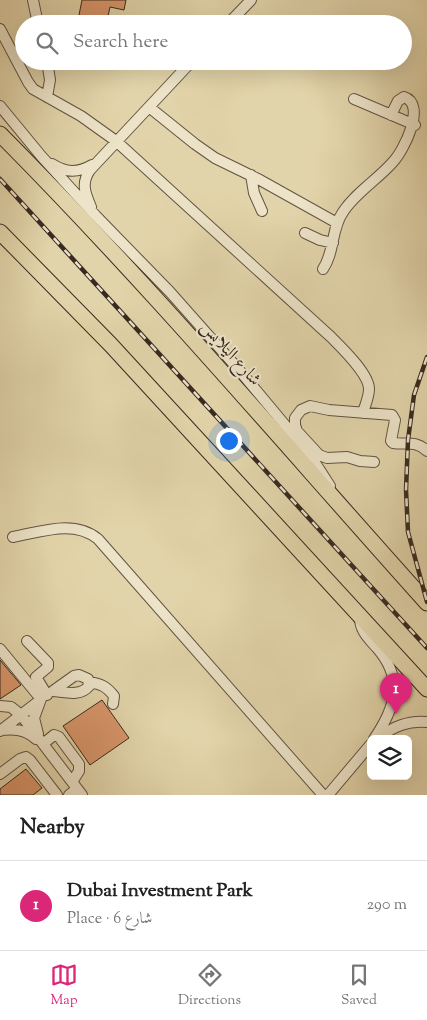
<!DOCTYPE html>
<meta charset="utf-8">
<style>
body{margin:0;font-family:"Sorts Mill Goudy",Amiri,serif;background:#f6f6f6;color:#222}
.controls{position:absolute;right:15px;bottom:15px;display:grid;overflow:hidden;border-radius:8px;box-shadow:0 5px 20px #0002}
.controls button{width:45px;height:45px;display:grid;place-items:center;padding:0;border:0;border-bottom:1px solid #e0e0e0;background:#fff;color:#222;font:25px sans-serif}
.you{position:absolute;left:228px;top:440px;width:18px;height:18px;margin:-12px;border:4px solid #fff;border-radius:50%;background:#1a73e8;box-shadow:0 0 0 8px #1a73e833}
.badge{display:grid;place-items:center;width:32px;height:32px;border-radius:50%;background:#db2777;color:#fff;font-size:16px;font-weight:700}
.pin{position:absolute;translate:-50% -41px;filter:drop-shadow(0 1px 2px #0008)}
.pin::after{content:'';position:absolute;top:26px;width:18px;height:15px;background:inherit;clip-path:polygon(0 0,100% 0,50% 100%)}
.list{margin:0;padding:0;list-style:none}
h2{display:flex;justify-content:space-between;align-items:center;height:65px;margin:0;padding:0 20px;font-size:21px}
h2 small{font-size:16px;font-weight:400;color:#767676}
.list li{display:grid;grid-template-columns:32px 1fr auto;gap:15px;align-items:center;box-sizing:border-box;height:90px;padding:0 20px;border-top:1px solid #e0e0e0}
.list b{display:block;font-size:19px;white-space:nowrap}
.list p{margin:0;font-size:16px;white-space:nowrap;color:#767676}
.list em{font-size:16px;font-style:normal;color:#767676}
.icon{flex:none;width:28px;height:28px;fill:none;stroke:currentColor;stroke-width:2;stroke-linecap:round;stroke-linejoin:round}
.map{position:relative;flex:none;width:427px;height:795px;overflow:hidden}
.search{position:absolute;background:#fff;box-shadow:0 5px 20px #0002;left:15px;right:15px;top:15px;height:55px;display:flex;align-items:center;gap:12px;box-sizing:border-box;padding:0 18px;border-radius:28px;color:#767676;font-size:19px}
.sheet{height:155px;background:#fff}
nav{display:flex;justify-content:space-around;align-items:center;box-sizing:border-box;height:70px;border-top:1px solid #e0e0e0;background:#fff;font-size:14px;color:#767676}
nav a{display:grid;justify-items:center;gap:2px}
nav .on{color:#db2777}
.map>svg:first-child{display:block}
</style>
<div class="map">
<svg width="427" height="795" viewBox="0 0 427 795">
<rect width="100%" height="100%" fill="#e2d4aa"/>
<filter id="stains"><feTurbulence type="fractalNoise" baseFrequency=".004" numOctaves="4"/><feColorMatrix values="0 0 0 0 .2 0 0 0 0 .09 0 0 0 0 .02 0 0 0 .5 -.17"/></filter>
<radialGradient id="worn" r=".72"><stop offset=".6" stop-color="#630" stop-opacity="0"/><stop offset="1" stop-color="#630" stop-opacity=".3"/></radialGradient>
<!-- building -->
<path fill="#d8966a" stroke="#372a21" d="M 82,0 L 126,0 L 124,10 L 110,7 L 107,21 L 79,15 Z
M 0,660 L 21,685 L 0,699 Z
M 102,700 L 129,738 L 90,765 L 63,726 Z
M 26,769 L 42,788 L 33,795 L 0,795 L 0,789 Z"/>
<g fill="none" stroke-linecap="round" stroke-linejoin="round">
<defs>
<path id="minor" d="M 33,0 L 38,24
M 228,24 L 251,0
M 0,29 L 28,82 L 33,89 L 81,116 L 116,141 L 331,337 C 342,348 369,374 369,389 C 369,397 365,405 363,413
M 47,97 L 50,80 L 47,61
M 354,99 L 415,125
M 0,106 L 42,157 L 96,216 L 170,292 L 240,371 L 310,455 L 330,486
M 149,107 L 195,144 L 215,158 L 260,180 L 337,223
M 52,164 C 66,173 78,173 92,165
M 251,175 L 254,193 L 262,211
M 91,207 C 85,193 81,183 90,170 L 192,61
M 305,233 L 320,240 L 333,243
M 323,269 C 335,251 331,229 343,212 C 355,193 377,180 392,163 C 404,151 427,104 404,97 L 398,101 L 391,115
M 374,462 L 360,461 L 347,457 L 327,458 L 319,455 L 297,431 L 295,425 L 295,418 L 301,410 L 310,406 L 329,410 L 392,415 L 395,420 L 391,441 L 393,443 C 406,445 416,440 427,451
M 13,537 C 41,532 74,519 98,539 L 323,795
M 360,615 C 359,630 368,638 377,648 C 404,679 396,707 374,739
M 27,641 L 48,663 L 48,667 L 36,677 L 47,695
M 0,649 L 41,699 L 34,718 L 38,734
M 79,675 L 88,679 L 89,686 C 80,697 65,692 53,691 L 74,676 Z
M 89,682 C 101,684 106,686 114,696 L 113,704
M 0,706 L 11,707 L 21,715 L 82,795
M 1,730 C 14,729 25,729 36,739
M 0,731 L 39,701
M 378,738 C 393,727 408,720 427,722
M 43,744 L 54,735 L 59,737 L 79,764 L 79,771 L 72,782
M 0,774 L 20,759 L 26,757 L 30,760 L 57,795
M 69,795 L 77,789
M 328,795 L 371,744"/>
<path id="highway" d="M 0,134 C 149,284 286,446 427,603
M 0,232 L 111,345 L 427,689"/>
</defs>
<!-- minor casing -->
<use href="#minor" stroke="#625443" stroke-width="12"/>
<!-- highway casing -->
<use href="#highway" stroke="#372a21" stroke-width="17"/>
<!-- minor -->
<use href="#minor" stroke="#ece3c8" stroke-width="10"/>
<!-- highway -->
<use href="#highway" stroke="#e2d4aa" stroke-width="15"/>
<defs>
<path id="rail" d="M 0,179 L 427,648
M 427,357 L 414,395 L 408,440 L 406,490 L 408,532 L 427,602"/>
</defs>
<!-- rail casing -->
<use href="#rail" stroke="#372a21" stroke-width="4.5"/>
<!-- rail -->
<use href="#rail" stroke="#ece3c8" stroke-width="2.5" stroke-dasharray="8" stroke-linecap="butt"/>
</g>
<g text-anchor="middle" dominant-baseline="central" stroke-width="4" stroke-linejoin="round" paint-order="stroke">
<!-- street labels -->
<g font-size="18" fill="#372a21" stroke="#ece3c8">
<text transform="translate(230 354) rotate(48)">شارع اليلايس</text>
</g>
</g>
<rect width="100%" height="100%" filter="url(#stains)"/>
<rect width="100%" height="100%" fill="url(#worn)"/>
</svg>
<div class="controls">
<button><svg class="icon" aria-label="layers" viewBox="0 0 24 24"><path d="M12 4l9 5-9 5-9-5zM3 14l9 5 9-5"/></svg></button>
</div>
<div class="you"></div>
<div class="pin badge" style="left:396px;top:714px">1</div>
<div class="search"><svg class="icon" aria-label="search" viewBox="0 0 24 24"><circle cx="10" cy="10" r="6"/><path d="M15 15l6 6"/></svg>Search here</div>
</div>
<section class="sheet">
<h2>Nearby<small></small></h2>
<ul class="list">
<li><span class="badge">1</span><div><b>Dubai Investment Park</b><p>Place · شارع 6</p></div><em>290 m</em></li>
</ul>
</section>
<nav>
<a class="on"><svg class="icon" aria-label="map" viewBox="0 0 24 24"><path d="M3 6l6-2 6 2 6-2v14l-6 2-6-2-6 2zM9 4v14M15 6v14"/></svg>Map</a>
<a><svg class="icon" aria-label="directions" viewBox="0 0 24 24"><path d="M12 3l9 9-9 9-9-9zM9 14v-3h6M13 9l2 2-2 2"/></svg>Directions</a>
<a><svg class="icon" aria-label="saved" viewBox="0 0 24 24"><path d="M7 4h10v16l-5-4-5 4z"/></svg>Saved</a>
</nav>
